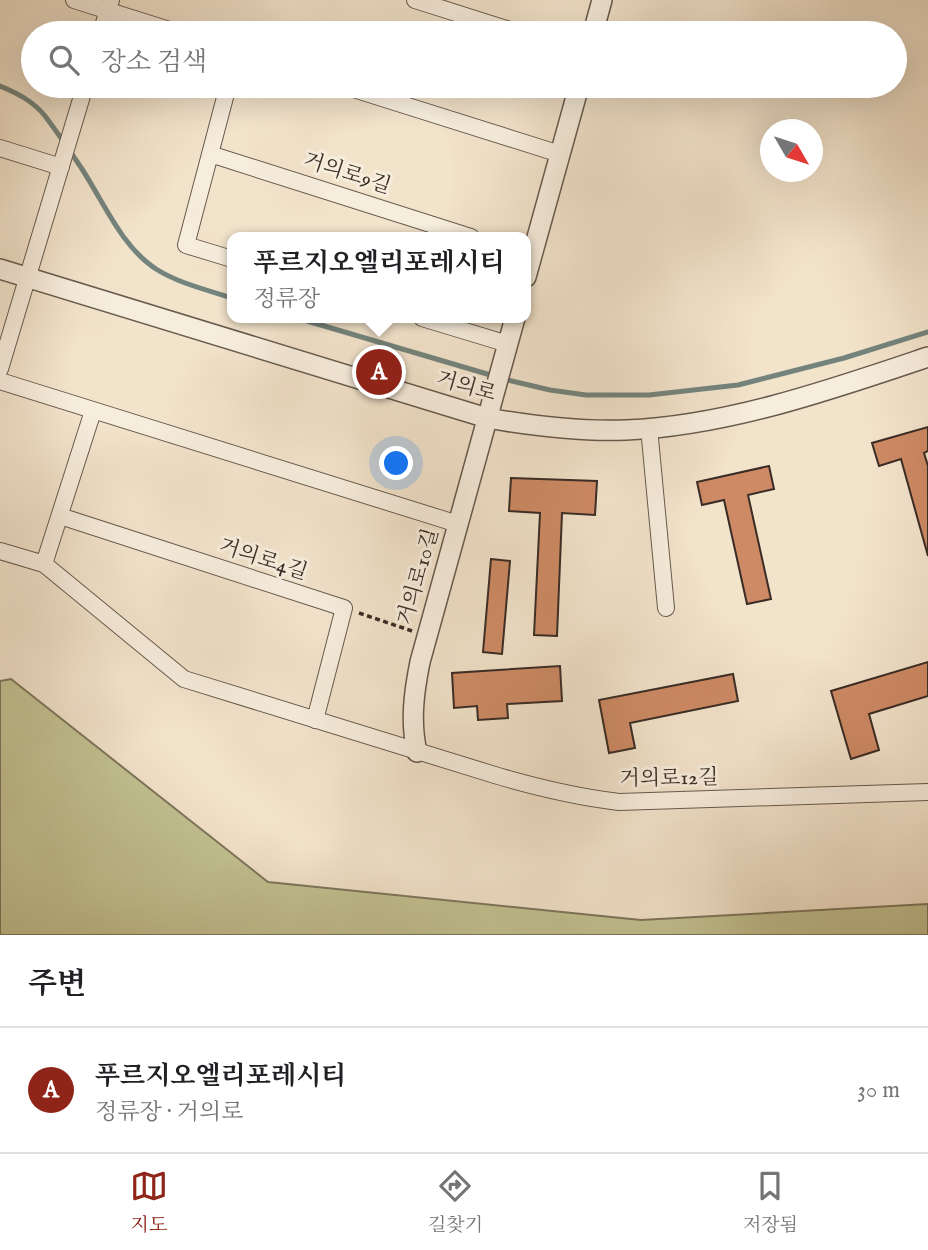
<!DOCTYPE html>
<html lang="ko">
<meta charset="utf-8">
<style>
body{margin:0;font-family:"IM FELL English","Noto Serif KR",serif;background:#f6f6f6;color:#202124}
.compass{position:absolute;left:760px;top:119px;width:63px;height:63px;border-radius:50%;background:#fff;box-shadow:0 7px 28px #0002;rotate:129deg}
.you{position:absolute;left:397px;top:464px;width:24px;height:24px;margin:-18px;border:5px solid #fff;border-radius:50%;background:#1a73e8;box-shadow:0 0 0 10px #1a73e833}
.badge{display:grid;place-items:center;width:46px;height:46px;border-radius:50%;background:#8f2418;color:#fff;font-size:23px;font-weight:700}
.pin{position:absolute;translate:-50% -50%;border:4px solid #fff;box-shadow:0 2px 7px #0006}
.popup{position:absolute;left:227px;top:232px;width:304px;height:91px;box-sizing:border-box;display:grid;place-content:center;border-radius:14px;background:#fff;filter:drop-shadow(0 2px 5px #0005);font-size:23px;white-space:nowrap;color:#757577}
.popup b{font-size:26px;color:#202124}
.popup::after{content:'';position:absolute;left:50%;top:100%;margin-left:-14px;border:14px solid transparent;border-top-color:#fff}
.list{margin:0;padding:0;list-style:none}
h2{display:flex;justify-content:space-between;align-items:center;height:91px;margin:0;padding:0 28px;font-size:30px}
h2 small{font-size:23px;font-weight:400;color:#757577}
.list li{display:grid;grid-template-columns:46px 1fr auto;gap:21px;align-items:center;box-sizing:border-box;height:126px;padding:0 28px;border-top:2px solid #e0e0e0}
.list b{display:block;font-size:26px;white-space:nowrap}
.list p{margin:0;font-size:23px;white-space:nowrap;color:#757577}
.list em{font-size:23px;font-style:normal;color:#757577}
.icon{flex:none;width:38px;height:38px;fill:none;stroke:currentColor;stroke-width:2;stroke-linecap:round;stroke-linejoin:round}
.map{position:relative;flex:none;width:928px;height:935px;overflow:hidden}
.search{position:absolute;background:#fff;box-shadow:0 7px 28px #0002;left:21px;right:21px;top:21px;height:77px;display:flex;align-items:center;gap:18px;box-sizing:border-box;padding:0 24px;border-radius:38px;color:#757577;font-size:26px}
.sheet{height:217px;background:#fff}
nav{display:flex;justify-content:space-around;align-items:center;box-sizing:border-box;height:98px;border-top:2px solid #e0e0e0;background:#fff;font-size:19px;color:#757577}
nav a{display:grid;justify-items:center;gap:4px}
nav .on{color:#8f2418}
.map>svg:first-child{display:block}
</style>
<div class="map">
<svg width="928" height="935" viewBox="0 0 928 935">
<rect width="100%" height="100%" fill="#f2e3cb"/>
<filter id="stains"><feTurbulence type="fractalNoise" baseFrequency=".00286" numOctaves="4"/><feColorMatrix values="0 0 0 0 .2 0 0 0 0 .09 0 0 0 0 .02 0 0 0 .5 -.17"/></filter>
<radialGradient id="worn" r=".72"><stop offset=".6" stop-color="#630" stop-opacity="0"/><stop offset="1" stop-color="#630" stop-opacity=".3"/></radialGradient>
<!-- green -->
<path fill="#c2c192" stroke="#7e765c" stroke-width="2" d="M 11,679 L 268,882 L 641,920 L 928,904 L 928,935 L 0,935 L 0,681 Z"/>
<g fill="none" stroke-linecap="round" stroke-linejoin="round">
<!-- stream -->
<path stroke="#74847d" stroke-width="5" d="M 0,86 C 17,93 33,101 45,116 C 58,133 70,151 82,169 C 104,203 122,247 156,269 C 178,283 207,290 232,298
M 297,318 L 494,376
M 503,379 L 550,390 L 586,395 L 649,395 L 738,385 L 844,358 L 928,332"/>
</g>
<!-- building -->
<path fill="#cd8a65" stroke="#392c25" stroke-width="2" d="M 928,427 L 928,451 L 924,453 L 928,466 L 928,556 L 901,459 L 879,466 L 872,443 Z
M 769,466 L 774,489 L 748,495 L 771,599 L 747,604 L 724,500 L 702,505 L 697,482 Z
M 511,478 L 597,481 L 595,515 L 562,513 L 557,636 L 534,635 L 540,513 L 509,511 Z
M 491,559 L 510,561 L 502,654 L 483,652 Z
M 928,662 L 928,696 L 869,714 L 879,750 L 851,759 L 831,691 Z
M 560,666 L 562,701 L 507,704 L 508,718 L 478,720 L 477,706 L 454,708 L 452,673 Z
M 733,674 L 738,701 L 630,723 L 635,748 L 609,753 L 599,700 Z"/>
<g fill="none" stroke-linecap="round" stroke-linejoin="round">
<defs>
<path id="minor" d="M 74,0 L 179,33
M 415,0 L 519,33
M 101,33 L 111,0
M 228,86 L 186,245 L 232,259
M 344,86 L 560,154
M 0,148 L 61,167
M 210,154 L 471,237
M 422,318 L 508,344
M 0,369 L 85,86
M 0,381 L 458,524
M 649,428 L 666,608
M 60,516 L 344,608 L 315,720
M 0,551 L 44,564 L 184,679 L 498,776 C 539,788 577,797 619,802 L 928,792
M 44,564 L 93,411"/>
<path id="tertiary" d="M 593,33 L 602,0
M 0,269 L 487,418 C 533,426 579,432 626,430 C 727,426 833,389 928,357
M 526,277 L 579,86
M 417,752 C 410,721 414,692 420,662 L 515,318"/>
</defs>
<!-- minor casing -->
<use href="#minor" stroke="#675a4e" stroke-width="18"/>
<!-- tertiary casing -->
<use href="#tertiary" stroke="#675a4e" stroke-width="22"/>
<!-- path -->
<path stroke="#392c25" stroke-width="3.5" stroke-dasharray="5 3.5" stroke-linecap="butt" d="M 359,613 L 412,631"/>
<!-- minor -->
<use href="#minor" stroke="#f7eddd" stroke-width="16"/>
<!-- tertiary -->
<use href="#tertiary" stroke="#f7eddd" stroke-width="19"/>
</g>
<g text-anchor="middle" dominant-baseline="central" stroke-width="6" stroke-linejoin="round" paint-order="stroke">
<!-- street labels -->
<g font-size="21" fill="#392c25" stroke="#f7eddd">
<text transform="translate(347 174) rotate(18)">거의로9길</text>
<text transform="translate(466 387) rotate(16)">거의로</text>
<text transform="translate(263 560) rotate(18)">거의로4길</text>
<text transform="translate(419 577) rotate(-74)">거의로10길</text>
<text transform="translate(669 779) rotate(-1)">거의로12길</text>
</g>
</g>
<rect width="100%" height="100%" filter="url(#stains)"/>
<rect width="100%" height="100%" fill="url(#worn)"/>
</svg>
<svg class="compass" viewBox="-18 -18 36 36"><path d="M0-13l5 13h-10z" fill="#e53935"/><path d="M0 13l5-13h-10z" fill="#757577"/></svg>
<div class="you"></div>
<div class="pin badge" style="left:379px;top:372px">A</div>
<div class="popup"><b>푸르지오엘리포레시티</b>정류장</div>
<div class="search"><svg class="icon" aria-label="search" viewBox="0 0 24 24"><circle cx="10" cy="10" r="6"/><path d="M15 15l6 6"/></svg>장소 검색</div>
</div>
<section class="sheet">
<h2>주변<small></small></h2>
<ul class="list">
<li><span class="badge">A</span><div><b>푸르지오엘리포레시티</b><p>정류장 · 거의로</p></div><em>30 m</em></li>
</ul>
</section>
<nav>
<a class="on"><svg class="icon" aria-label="map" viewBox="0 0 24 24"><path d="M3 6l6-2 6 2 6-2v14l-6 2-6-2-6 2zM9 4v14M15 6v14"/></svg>지도</a>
<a><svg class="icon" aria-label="directions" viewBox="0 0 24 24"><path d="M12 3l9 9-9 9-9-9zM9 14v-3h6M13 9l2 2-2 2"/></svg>길찾기</a>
<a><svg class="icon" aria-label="saved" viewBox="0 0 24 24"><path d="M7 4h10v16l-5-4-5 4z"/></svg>저장됨</a>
</nav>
